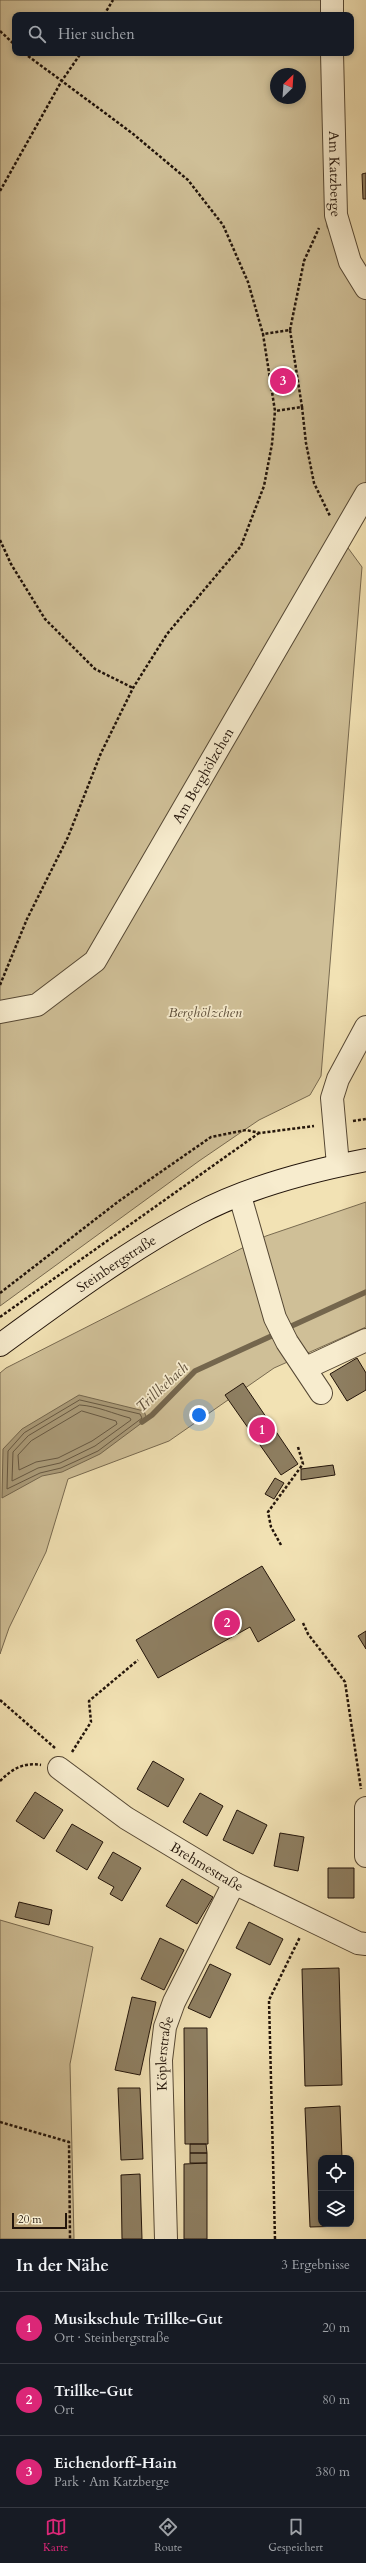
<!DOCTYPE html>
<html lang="de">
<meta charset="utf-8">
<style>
body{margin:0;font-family:Cardo,serif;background:#242831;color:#f1f3f6}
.controls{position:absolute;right:12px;bottom:12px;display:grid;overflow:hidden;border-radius:8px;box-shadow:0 2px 6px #0003}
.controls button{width:36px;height:36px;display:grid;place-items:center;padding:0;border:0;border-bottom:1px solid #363941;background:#171b24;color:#f1f3f6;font:20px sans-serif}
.compass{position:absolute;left:270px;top:68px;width:36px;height:36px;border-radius:50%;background:#171b24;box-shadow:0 2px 6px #0003;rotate:25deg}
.scale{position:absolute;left:12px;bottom:10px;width:55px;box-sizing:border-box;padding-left:4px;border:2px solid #22140a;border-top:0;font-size:11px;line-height:14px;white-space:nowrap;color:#22140a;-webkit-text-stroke:3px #f7ecce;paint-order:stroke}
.you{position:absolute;left:199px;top:1415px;width:14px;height:14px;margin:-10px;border:3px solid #fff;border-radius:50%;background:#1a73e8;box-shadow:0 0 0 6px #1a73e833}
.badge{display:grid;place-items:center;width:26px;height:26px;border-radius:50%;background:#db2777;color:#fff;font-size:13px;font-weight:700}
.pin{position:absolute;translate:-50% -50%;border:2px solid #fff;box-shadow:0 1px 4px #0006}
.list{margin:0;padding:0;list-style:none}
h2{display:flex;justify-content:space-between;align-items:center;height:52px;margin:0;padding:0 16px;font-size:17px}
h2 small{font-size:13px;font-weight:400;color:#9ea1a6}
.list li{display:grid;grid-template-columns:26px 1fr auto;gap:12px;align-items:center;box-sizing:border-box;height:72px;padding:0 16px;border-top:1px solid #363941}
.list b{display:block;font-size:15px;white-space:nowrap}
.list p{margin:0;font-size:13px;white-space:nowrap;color:#9ea1a6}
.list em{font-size:13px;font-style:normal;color:#9ea1a6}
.icon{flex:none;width:22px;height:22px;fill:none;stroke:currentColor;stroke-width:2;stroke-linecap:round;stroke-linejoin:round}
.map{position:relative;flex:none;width:366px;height:2239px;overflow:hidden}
.search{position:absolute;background:#171b24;box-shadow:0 2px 6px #0003;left:12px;right:12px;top:12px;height:44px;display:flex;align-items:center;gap:10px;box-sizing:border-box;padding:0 14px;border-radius:8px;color:#9ea1a6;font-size:15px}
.sheet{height:268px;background:#171b24}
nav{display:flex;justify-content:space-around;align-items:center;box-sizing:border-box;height:56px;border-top:1px solid #363941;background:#171b24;font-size:11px;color:#9ea1a6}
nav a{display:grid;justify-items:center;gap:2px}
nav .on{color:#db2777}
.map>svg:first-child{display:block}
</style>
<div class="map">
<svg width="366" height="2239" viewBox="0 0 366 2239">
<rect width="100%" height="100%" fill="#f2e2b4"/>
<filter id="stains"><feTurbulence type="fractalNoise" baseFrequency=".005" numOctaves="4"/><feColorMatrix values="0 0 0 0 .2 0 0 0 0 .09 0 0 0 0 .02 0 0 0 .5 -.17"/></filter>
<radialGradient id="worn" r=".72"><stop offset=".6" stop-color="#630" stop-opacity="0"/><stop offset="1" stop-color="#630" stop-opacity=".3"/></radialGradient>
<!-- green -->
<path fill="#cfbf97" stroke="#786a50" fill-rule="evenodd" d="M 0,0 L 325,0 L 326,15 L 15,15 L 15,53 L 326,53 L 327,227 L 366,293 L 366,491 L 340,537 L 362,567 L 321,1076 L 310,1095 L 259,1120 L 199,1161 L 0,1306 ZM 276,74 L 300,74 L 300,98 L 276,98 Z
M 366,1202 L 366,1327 L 274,1368 L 169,1441 L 68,1479 L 46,1552 L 9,1628 L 0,1654 L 0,1373 L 6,1368 L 266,1236 Z
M 0,1920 L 93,1947 L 70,2064 L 74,2239 L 0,2239 Z"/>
<!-- water -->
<path fill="#ab9c7a" stroke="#74664d" d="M 79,1395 L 144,1411 L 147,1419 L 100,1454 L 62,1472 L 42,1476 L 2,1498 L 3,1449 L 22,1429 Z"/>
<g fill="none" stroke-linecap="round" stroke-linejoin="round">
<!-- shore -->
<path stroke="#665842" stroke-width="1" d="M 80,1400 L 140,1414 L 142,1418 L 98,1451 L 61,1468 L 40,1473 L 7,1489 L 8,1451 L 24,1433 Z
M 80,1405 C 97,1406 114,1414 130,1418 L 131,1420 L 95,1446 L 60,1463 L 38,1468 L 12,1481 L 13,1452 L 28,1436 Z
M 82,1411 L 116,1421 L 117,1424 L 92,1441 L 58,1458 L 36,1462 L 19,1470 L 18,1455 L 31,1441 Z"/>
<!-- stream -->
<path stroke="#74664d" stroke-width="5.5" d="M 285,1329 L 366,1292
M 142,1422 L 152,1415 L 195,1371 L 278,1333"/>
</g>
<!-- building -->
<path fill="#8e7f62" stroke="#22140a" d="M 366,173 L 366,199 L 363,199 L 362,174 Z
M 357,1358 L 366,1373 L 366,1390 L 347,1401 L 330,1374 Z
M 243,1383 L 298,1464 L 281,1475 L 225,1395 Z
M 333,1465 L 335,1475 L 301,1480 L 301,1469 Z
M 275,1478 L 284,1483 L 274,1499 L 265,1494 Z
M 262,1566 L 295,1620 L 258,1642 L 250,1627 L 158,1678 L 136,1640 Z
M 366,1631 L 366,1649 L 358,1636 Z
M 153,1761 L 184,1779 L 168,1807 L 137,1789 Z
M 35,1792 L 63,1810 L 44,1839 L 16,1821 Z
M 200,1793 L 223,1806 L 207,1836 L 183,1822 Z
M 237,1810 L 267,1825 L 253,1854 L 223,1840 Z
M 72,1824 L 103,1842 L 87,1870 L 56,1851 Z
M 280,1833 L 304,1837 L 298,1871 L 274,1866 Z
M 113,1852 L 141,1868 L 122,1901 L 110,1894 L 114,1887 L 98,1878 Z
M 328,1868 L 354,1868 L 354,1898 L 328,1898 Z
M 182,1879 L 213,1897 L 197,1924 L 166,1906 Z
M 19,1902 L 52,1910 L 49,1925 L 15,1917 Z
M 249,1922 L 283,1939 L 270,1965 L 236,1948 Z
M 160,1938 L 184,1950 L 164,1990 L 141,1979 Z
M 210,1964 L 231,1974 L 210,2018 L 188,2008 Z
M 339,1968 L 342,2085 L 305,2086 L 302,1969 Z
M 132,1997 L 156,2002 L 140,2075 L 115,2070 Z
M 184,2028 L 207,2028 L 208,2144 L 185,2144 Z
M 118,2088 L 140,2088 L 143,2159 L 121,2160 Z
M 340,2106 L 342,2158 L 321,2158 L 321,2224 L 345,2226 L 310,2227 L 305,2108 Z
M 190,2144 L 206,2144 L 207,2153 L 190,2153 Z
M 190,2153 L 207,2153 L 207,2163 L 190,2163 Z
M 207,2163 L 207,2239 L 184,2239 L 184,2164 Z
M 140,2174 L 142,2239 L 122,2239 L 121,2175 Z"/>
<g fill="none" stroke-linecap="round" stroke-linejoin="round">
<defs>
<g id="minor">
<path d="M 332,0 L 332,15"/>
<path id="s1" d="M 332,53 L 336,215 L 350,262 L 366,288"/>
<path id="s2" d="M 0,1012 L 37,1005 L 95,961 L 366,494"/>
<path d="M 240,1196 L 275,1318 L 287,1342 L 321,1393"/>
<path d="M 306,1368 L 366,1340"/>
<path id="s3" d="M 59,1768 L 126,1818 L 234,1883 L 358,1943 L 366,1944"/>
<path d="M 366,1808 L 366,1856"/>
<path id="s4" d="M 166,2239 L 161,2060 L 165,2027 L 174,2002 L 234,1883"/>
</g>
<path id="tertiary" d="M 338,1165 L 332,1098 L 338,1079 L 366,1027"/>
<g id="secondary">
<path id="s5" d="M 0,1345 C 63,1299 128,1251 197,1214 C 248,1187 309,1171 366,1160"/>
</g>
</defs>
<!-- minor casing -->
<use href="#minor" stroke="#564834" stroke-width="24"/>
<!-- tertiary casing -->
<use href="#tertiary" stroke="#564834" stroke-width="24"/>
<!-- secondary casing -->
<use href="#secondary" stroke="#22140a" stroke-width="24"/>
<!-- path -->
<path stroke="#22140a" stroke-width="2.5" stroke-dasharray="3 2" stroke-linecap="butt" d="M 104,15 L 113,0
M 0,31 L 15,45
M 24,53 L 132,133 L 188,180 L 223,225 L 248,282 L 263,334
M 0,191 L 61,82 L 81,53
M 290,330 L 304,261 L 319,228
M 302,407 L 306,443 L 314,483 L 330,516
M 0,540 L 11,564 L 45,619 L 95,669 L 133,688
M 0,985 L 27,919 L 68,837 L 101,753 L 133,688 L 167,634 L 241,546 L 264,486 L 272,444 L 275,411 L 263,334 L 290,330 L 302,407 L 275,411
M 353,1121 L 366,1119
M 0,1293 L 119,1201 L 211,1137 L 246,1130 L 260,1133 L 314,1126
M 0,1317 L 259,1133
M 281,1545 L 271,1527 L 268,1512 L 303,1464 L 298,1447
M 303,1623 L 308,1634 L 345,1682 L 361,1789
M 0,1700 L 55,1748
M 72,1752 L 91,1722 L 89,1701 L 138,1660
M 0,1781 C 12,1769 23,1762 41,1765
M 0,2122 L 69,2142 L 70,2239
M 275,2239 L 269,2000 L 300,1937"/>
<!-- minor -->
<use href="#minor" stroke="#f7ecce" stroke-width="22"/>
<!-- tertiary -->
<use href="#tertiary" stroke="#f7ecce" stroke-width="22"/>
<!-- secondary -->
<use href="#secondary" stroke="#f7ecce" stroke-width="22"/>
</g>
<g text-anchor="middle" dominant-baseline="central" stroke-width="3.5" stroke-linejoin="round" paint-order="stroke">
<!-- street labels -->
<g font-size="14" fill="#22140a" stroke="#f7ecce">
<text stroke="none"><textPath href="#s1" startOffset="121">Am Katzberge</textPath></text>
<text stroke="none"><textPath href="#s2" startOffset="325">Am Berghölzchen</textPath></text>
<text stroke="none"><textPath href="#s5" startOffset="142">Steinbergstraße</textPath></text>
<text stroke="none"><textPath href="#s3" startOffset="178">Brehmestraße</textPath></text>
<text stroke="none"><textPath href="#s4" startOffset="186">Köplerstraße</textPath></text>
</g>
<!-- park labels -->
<g font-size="14" font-style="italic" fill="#5f503b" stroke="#f7ecce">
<text x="205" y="1012">Berghölzchen</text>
</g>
<!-- water labels -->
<g font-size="15" font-style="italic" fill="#60513c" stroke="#f7ecce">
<text transform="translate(162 1387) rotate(-43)">Trillkebach</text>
</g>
</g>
<rect width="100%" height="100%" filter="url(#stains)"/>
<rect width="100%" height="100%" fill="url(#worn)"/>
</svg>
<div class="controls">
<button><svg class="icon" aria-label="locate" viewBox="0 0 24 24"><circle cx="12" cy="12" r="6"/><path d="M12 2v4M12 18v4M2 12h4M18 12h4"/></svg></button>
<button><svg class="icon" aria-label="layers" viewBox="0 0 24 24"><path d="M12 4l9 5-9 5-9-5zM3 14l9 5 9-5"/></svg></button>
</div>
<svg class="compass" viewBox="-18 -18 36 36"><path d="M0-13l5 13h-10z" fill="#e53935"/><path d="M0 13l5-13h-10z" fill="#9ea1a6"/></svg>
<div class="scale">20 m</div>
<div class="you"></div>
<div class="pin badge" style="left:262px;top:1430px">1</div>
<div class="pin badge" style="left:227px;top:1623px">2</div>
<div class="pin badge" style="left:283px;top:381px">3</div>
<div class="search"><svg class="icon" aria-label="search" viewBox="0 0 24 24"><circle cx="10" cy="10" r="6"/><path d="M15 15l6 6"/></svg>Hier suchen</div>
</div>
<section class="sheet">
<h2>In der Nähe<small>3 Ergebnisse</small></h2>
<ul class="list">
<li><span class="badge">1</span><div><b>Musikschule Trillke-Gut</b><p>Ort · Steinbergstraße</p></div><em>20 m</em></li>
<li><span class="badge">2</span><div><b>Trillke-Gut</b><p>Ort</p></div><em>80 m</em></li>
<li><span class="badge">3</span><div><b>Eichendorff-Hain</b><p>Park · Am Katzberge</p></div><em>380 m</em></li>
</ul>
</section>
<nav>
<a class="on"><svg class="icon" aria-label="map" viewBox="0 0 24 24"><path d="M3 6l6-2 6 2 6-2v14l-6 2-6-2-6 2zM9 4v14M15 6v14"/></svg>Karte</a>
<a><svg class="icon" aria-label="directions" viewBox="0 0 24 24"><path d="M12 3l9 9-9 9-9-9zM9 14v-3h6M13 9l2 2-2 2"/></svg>Route</a>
<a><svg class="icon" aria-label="saved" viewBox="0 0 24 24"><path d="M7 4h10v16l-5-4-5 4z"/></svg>Gespeichert</a>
</nav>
